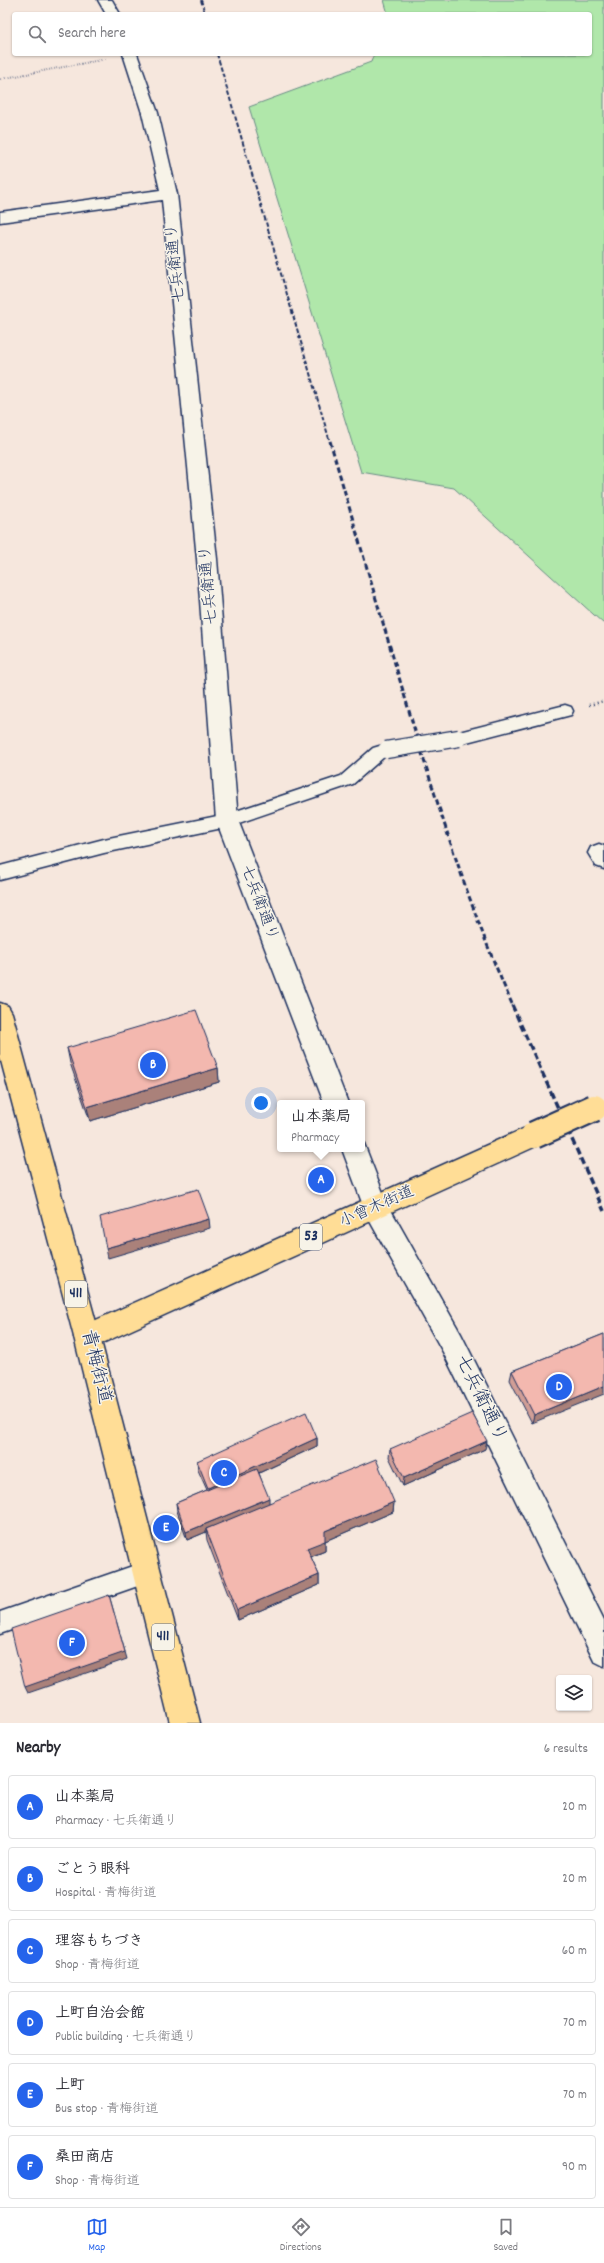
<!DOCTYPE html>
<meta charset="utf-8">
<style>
body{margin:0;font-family:Dekko,"Klee One",sans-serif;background:#f2f2f3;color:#2b2b33}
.controls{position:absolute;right:12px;bottom:12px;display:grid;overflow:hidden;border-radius:4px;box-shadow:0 1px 3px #0004}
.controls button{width:36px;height:36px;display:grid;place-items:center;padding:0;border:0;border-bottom:1px solid #e1e1e2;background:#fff;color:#2b2b33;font:20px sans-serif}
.you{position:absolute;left:261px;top:1103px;width:14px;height:14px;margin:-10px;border:3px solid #fff;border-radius:50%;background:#1a73e8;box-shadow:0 0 0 6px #1a73e833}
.badge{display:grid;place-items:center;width:26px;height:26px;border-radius:50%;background:#2563eb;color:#fff;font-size:13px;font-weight:700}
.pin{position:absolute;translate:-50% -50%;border:2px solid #fff;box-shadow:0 1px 4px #0006}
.popup{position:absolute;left:277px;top:1100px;width:88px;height:52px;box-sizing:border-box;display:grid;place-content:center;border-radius:4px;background:#fff;filter:drop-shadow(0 1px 3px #0005);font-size:13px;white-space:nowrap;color:#7c7c81}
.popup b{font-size:15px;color:#2b2b33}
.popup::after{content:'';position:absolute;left:50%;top:100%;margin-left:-8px;border:8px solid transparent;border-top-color:#fff}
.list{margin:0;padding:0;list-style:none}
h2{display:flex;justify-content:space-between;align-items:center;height:52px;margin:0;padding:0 16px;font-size:17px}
h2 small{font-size:13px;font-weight:400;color:#7c7c81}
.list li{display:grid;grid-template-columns:26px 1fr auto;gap:12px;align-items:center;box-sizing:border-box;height:64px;margin:0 8px 8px;padding:0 8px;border:1px solid #e1e1e2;border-radius:4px}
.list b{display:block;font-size:15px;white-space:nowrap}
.list p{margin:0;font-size:13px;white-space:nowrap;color:#7c7c81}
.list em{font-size:13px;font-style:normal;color:#7c7c81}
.icon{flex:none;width:22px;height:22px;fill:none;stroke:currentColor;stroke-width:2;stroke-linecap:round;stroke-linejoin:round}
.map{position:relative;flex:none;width:604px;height:1723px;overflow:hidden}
.search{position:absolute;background:#fff;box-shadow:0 1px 3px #0004;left:12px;right:12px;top:12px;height:44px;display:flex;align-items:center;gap:10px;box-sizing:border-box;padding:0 14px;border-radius:4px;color:#7c7c81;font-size:15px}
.sheet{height:484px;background:#fff}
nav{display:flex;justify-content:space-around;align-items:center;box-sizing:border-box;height:56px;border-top:1px solid #e1e1e2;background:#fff;font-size:11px;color:#7c7c81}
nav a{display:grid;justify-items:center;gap:2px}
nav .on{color:#2563eb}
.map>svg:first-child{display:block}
</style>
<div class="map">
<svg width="604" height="1723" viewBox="0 0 604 1723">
<rect width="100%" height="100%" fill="#f6e7dd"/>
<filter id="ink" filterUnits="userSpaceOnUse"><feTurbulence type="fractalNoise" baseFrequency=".025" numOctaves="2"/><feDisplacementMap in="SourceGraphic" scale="8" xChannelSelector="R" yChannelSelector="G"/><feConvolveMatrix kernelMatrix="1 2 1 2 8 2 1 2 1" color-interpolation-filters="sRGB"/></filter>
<g filter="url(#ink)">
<!-- green -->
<path fill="#b0e7aa" stroke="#668b84" d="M 384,0 L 604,0 L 604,624 L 454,488 L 361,472 L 249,107 L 371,62 L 374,54 L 590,54 L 590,14 L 388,14 Z"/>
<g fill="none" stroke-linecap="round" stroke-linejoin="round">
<defs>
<path id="service" d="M 565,705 L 571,707 L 573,711 L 571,715 L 459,744 L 453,742 L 451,738 L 453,734 L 459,732 Z
M 386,744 L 392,746 L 394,750 L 392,754 L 384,757 L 353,784 L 227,827 L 104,853 L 0,880 L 0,866 L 104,839 L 227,814 L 341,776 L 373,748 Z
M 147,1561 L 155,1564 L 158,1572 L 155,1580 L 0,1634 L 0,1612 Z"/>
<path id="minor" d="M 98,0 L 112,0 L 120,14 L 106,14 Z
M 123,54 L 137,54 L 158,113 L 177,194 L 217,559 L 238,820 L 348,1103 L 324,1103 L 216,820 L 197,559 L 162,200 L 0,222 L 0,212 L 160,190 L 142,113 Z
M 599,844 L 604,846 L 604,869 L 596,866 L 588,853 L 591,847 Z
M 363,1141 L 387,1203 L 461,1334 L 604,1620 L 604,1666 L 594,1661 L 443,1352 L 367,1216 L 342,1149 L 362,1149 Z"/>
<path id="primary" d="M 534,1124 L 543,1127 L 546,1135 L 543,1143 L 96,1346 L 87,1349 L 78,1346 L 74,1337 L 78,1328 Z"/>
<path id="trunk" d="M 0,1003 L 8,1006 L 12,1013 L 100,1337 L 200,1723 L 170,1723 L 74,1337 L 0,1057 Z"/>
</defs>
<!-- service casing -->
<use href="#service" stroke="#1b2f5e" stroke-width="3"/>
<!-- minor casing -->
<use href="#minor" stroke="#1b2f5e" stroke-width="3"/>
<!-- primary casing -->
<use href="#primary" stroke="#1b2f5e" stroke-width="3"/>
<!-- trunk casing -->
<use href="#trunk" stroke="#1b2f5e" stroke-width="3"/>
<!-- path-far1 -->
<path stroke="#1b2f5e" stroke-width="2" stroke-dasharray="0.5 2" stroke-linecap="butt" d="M 0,79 L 106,59"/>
<!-- path -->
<path stroke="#1b2f5e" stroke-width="2.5" stroke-dasharray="1 3" stroke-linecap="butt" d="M 589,705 L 604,701"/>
<!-- service -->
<use href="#service" fill="#f7f3e8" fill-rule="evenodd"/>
<!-- minor -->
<use href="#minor" fill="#f7f3e8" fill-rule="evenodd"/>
<!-- primary -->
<use href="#primary" fill="#ffdd96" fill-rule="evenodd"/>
<!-- trunk -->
<use href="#trunk" fill="#ffdd96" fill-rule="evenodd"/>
<!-- rail-far2 -->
<path stroke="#1b2f5e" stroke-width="2" stroke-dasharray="4.5 2" stroke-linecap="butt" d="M 201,0 L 205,14
M 217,54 L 330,442"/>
<!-- rail-far1 -->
<path stroke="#1b2f5e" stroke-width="3" stroke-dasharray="5.5 3" stroke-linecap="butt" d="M 330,441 C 359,541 388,641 418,741 C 446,830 474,920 513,1006"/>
<!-- rail -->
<path stroke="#1b2f5e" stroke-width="3.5" stroke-dasharray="7 3.5" stroke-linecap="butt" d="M 512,1005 L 604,1211"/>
<defs>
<path id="service-bridge" d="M 386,750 L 459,738"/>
<path id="primary-bridge" d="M 534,1135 L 594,1108"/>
</defs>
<!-- service-bridge casing -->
<use href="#service-bridge" stroke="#1b2f5e" stroke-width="19" stroke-linecap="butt"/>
<!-- primary-bridge casing -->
<use href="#primary-bridge" stroke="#1b2f5e" stroke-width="30" stroke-linecap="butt"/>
<!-- service-bridge -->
<use href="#service-bridge" stroke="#f7f3e8" stroke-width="16"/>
<!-- primary-bridge -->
<use href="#primary-bridge" stroke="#ffdd96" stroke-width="26"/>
</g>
<!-- wall -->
<path fill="#d19e96" stroke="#1b2f5e" d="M 67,1048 L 218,1068 L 219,1082 L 90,1121 L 70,1063 Z
M 604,1334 L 532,1423 L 510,1380 L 512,1371 Z
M 317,1438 L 317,1446 L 259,1473 L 269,1503 L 394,1502 L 393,1512 L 325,1541 L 325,1551 L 311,1557 L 319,1575 L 319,1585 L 238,1620 L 207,1540 L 206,1532 L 187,1540 L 177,1511 L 176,1503 L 207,1490 L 198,1470 L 197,1461 Z
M 390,1449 L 485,1449 L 403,1486 L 389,1457 Z"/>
<!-- shaded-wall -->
<path fill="#aa817a" stroke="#1b2f5e" d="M 218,1068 L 219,1082 L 90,1121 L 87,1107 Z
M 209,1219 L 210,1228 L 108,1258 L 106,1248 Z
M 604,1386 L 604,1394 L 532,1423 L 534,1415 Z
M 317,1438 L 317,1446 L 209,1496 L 208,1488 Z
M 487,1441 L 485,1449 L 403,1486 L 404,1478 Z
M 269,1498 L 269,1506 L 206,1529 L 206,1532 L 187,1540 L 186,1532 Z
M 394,1502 L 393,1512 L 325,1541 L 325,1551 L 307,1558 L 307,1548 L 325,1531 Z
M 319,1575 L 319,1585 L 238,1620 L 237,1610 Z
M 109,1595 L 127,1659 L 28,1693 L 25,1687 Z"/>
<!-- building -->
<path fill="#f3b8af" stroke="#1b2f5e" d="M 196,1010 L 218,1068 L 87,1107 L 67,1048 Z
M 198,1189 L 209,1219 L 106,1248 L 100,1217 Z
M 604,1334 L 604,1386 L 534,1415 L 512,1371 Z
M 306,1412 L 317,1438 L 208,1488 L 197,1461 Z
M 472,1413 L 487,1441 L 404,1478 L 390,1449 Z
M 376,1459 L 394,1502 L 325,1531 L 325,1541 L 307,1548 L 319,1575 L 237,1610 L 206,1529 Z
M 257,1469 L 269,1498 L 186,1532 L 176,1503 Z
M 109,1595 L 125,1652 L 25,1687 L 11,1629 Z"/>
</g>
<g text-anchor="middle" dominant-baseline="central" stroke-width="3" stroke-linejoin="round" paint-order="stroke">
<!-- shield labels -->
<g fill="#f7f3e8" stroke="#5d6a87" stroke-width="1">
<rect x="300" y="1224" width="22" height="26" rx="3"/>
<rect x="65" y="1281" width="22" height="26" rx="3"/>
<rect x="152" y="1624" width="22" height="26" rx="3"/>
</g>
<g font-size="15" font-weight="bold" fill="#1b2f5e">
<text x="311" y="1237">53</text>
<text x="76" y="1294">411</text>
<text x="163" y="1637">411</text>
</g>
<!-- street labels -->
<g font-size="16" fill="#1b2f5e" stroke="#f7f3e8">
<text transform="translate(176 263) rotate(-96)">七兵衛通り</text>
<text transform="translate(209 585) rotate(-95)">七兵衛通り</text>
<text transform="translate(259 903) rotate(69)">七兵衛通り</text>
<text transform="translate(377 1207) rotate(-24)">小曾木街道</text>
</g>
<!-- near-street labels -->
<g font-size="19" fill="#1b2f5e" stroke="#f7f3e8">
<text transform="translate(95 1367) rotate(76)">青梅街道</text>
<text transform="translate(480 1399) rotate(64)">七兵衛通り</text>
</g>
</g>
</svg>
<div class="controls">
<button><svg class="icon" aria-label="layers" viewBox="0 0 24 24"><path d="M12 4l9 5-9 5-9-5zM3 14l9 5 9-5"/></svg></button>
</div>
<div class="you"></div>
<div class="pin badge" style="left:321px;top:1180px">A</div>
<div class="popup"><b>山本薬局</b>Pharmacy</div>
<div class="pin badge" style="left:153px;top:1065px">B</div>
<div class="pin badge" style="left:224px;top:1473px">C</div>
<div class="pin badge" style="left:559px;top:1387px">D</div>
<div class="pin badge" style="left:166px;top:1528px">E</div>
<div class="pin badge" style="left:72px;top:1643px">F</div>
<div class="search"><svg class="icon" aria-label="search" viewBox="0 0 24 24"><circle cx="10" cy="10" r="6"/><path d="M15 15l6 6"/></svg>Search here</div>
</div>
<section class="sheet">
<h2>Nearby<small>6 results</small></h2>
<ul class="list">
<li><span class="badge">A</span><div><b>山本薬局</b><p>Pharmacy · 七兵衛通り</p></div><em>20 m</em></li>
<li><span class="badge">B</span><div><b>ごとう眼科</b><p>Hospital · 青梅街道</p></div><em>20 m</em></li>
<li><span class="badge">C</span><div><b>理容もちづき</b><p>Shop · 青梅街道</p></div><em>60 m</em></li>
<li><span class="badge">D</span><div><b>上町自治会館</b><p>Public building · 七兵衛通り</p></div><em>70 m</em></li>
<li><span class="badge">E</span><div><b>上町</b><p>Bus stop · 青梅街道</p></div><em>70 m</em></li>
<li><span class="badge">F</span><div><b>桑田商店</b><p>Shop · 青梅街道</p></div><em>90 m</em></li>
</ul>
</section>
<nav>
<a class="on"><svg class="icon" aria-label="map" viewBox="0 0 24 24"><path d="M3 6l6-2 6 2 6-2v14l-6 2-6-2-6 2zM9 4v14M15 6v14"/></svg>Map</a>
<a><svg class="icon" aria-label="directions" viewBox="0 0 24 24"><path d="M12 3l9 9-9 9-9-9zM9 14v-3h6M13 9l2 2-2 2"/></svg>Directions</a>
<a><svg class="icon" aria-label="saved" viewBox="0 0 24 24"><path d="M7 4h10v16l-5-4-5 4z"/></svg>Saved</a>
</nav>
